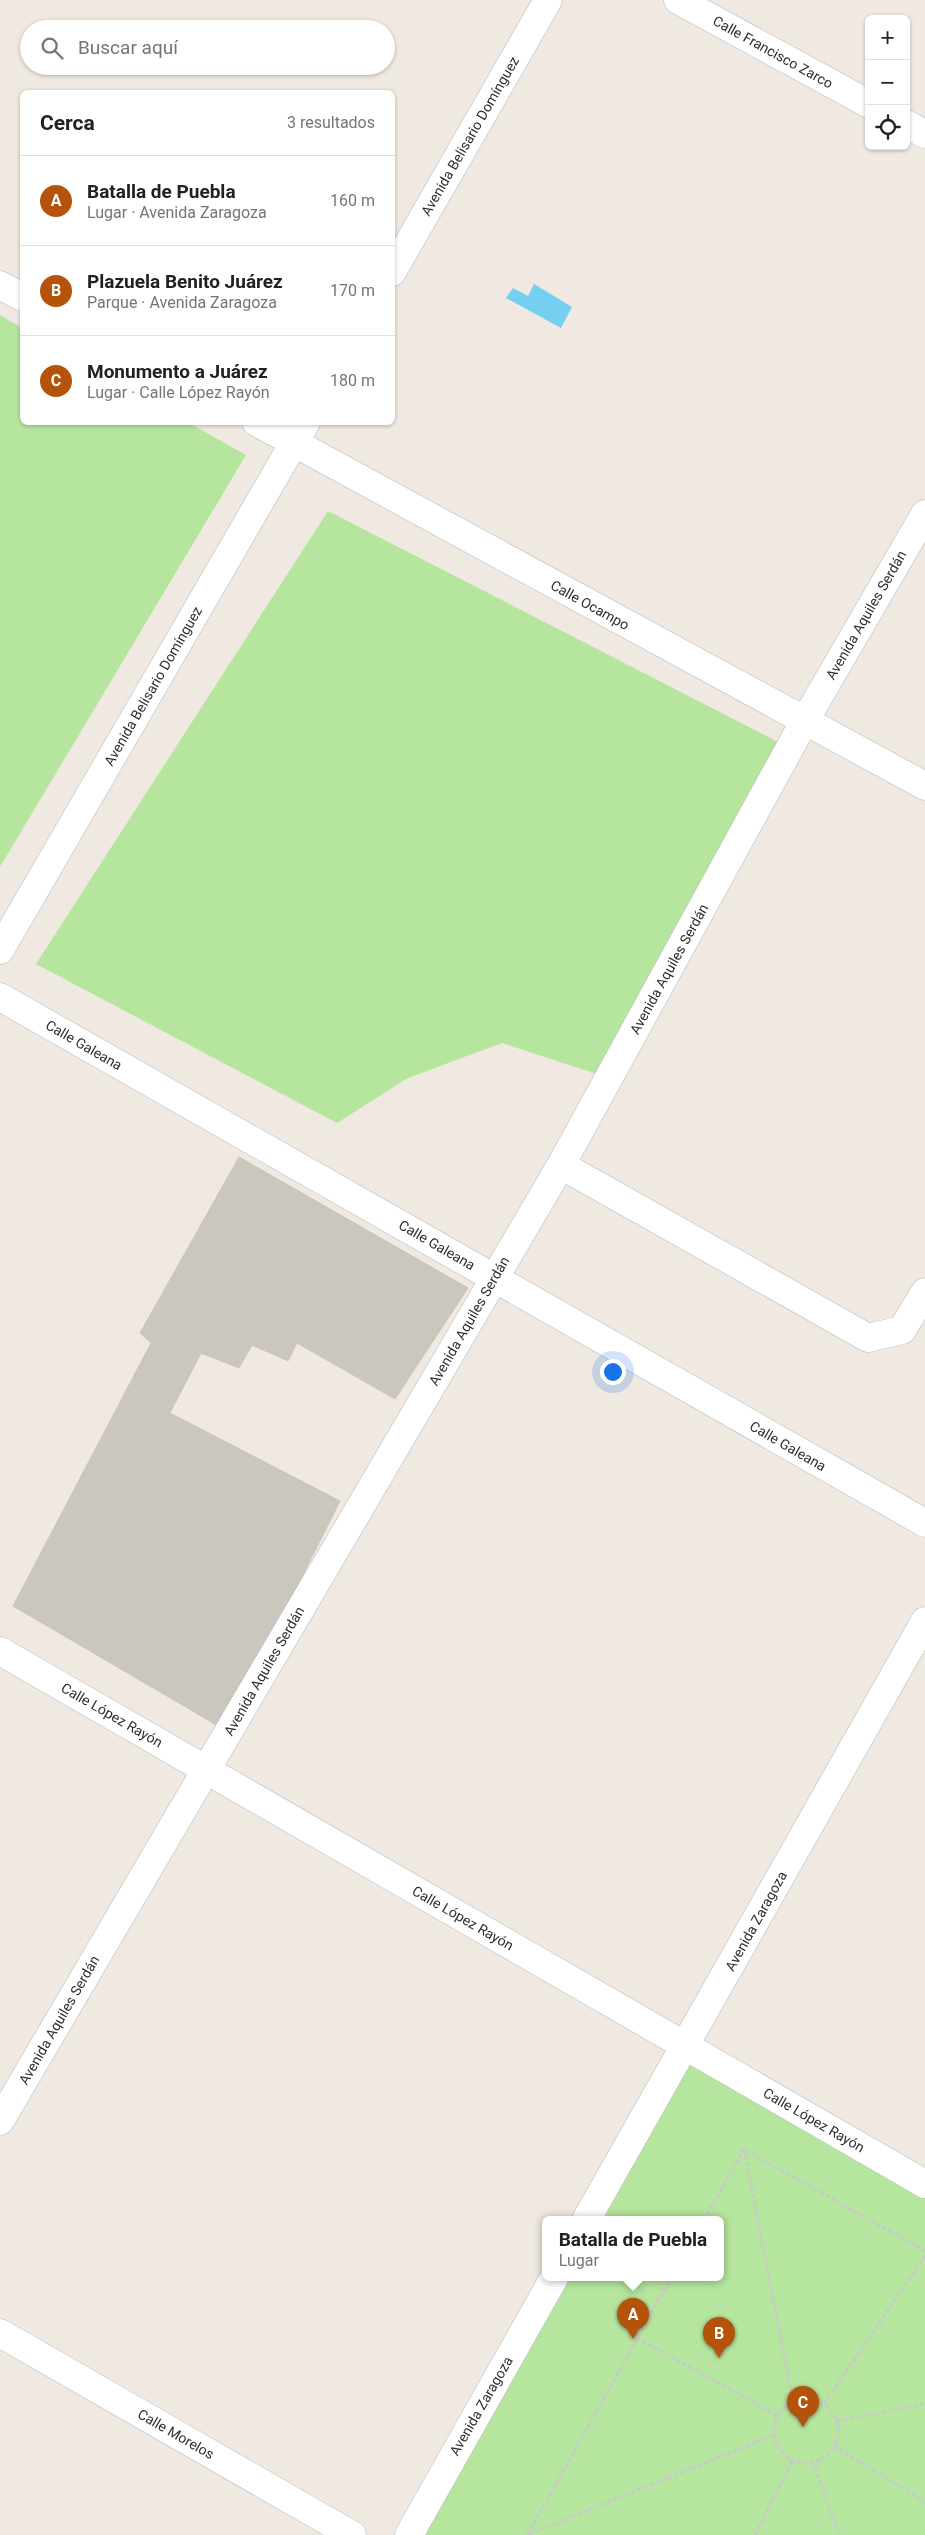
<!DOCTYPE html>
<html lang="es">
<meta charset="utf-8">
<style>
body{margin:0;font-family:Roboto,sans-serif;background:#f2f2f2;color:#202124}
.controls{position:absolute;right:15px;top:15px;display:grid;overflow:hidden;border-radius:8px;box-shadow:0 1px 4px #0004}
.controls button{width:45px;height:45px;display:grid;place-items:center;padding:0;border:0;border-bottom:1px solid #e0e0e0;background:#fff;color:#202124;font:25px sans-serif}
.you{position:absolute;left:612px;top:1371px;width:18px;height:18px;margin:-12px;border:4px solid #fff;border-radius:50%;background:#1a73e8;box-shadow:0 0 0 8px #1a73e833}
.badge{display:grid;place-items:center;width:32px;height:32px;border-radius:50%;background:#b45309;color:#fff;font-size:16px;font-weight:700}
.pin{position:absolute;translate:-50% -41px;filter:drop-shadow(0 1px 2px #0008)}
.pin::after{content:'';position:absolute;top:26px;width:18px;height:15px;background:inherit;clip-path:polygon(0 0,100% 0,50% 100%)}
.popup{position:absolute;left:542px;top:2216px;width:182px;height:65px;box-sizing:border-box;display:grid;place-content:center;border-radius:8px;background:#fff;filter:drop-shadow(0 1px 4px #0005);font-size:16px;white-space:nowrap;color:#757577}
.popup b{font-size:19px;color:#202124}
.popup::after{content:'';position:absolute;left:50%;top:100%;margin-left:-10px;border:10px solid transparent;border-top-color:#fff}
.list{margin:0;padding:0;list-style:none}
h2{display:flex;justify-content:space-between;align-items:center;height:65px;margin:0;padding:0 20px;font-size:21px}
h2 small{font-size:16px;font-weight:400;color:#757577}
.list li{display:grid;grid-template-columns:32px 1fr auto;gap:15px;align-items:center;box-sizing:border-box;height:90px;padding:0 20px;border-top:1px solid #e0e0e0}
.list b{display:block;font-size:19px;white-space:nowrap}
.list p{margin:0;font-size:16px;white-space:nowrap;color:#757577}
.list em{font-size:16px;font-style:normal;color:#757577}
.icon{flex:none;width:28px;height:28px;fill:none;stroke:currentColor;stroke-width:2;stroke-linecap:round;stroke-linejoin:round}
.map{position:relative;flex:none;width:925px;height:2535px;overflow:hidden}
.search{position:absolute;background:#fff;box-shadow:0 1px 4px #0004;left:20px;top:20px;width:375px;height:55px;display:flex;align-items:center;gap:12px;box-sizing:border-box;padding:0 18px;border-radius:28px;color:#757577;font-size:19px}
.panel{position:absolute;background:#fff;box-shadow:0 1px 4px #0004;left:20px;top:90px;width:375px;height:335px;border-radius:8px}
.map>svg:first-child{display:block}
</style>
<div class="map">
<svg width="925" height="2535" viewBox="0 0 925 2535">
<rect width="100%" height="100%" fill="#efe9e1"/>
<!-- green -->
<path fill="#b6e59e" d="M 0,315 L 22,328 L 22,422 L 189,423 L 246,455 L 0,867 Z
M 328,511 L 790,748 L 603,1076 L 502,1043 L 408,1078 L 337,1123 L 36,964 Z
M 690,2044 L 925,2181 L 925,2535 L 413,2535 L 558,2278 L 720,2278 L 720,2220 L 590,2220 Z"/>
<!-- water -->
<path fill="#75cff0" d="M 534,284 L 572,307 L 561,328 L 506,298 L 513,288 L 528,296 Z"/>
<!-- building -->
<path fill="#cbc7bf" stroke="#cbc5ba" d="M 239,1157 L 468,1288 L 395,1399 L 297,1343 L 288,1361 L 252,1345 L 239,1368 L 201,1353 L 170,1413 L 340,1501 L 225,1730 L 13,1606 L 151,1343 L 140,1333 Z"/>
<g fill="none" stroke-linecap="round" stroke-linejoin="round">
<defs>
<path id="minor" d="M 678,0 L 869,104
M 906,124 L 925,134
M 392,272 L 548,0
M 0,285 L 22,297
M 256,422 L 925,786
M 0,950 L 306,422
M 0,997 L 925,1523
M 561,1165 L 868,1338 L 902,1330 L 925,1292
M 0,1651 L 925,2184
M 0,2121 L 561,1165 L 804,722 L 925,514
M 0,2333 L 352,2535"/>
<path id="tertiary" d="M 586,2220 L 925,1621
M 409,2535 L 554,2278"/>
</defs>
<!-- minor casing -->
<use href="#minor" stroke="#b4b7c1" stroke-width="29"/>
<!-- tertiary casing -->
<use href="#tertiary" stroke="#b4b7c1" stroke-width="29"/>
<!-- path -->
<path stroke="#c9c9c9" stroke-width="3" stroke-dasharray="4 2.5" stroke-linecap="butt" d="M 744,2149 L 793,2401
M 704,2220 L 744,2149 L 925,2251
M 637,2338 L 778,2416
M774 2431a32 32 0 1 1 64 0a32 32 0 1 1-64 0Z
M 824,2404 L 925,2256
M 837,2421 L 925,2404
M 834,2446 L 925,2502
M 813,2462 L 839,2535
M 529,2534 L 774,2435
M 529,2535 L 528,2534 L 671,2278
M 755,2535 L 793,2460"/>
<!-- minor -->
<use href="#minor" stroke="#fff" stroke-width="28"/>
<!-- tertiary -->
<use href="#tertiary" stroke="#fff" stroke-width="28"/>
</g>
<g text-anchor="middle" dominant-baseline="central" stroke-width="4" stroke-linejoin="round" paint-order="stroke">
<!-- street labels -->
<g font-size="14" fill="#2e2e2e" stroke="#fff">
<text transform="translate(773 52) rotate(29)">Calle Francisco Zarco</text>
<text transform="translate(470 136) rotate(-60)">Avenida Belisario Domínguez</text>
<text transform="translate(590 605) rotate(29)">Calle Ocampo</text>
<text transform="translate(866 615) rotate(-60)">Avenida Aquiles Serdán</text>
<text transform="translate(153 686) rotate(-60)">Avenida Belisario Domínguez</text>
<text transform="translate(669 969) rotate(-61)">Avenida Aquiles Serdán</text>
<text transform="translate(84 1045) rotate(30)">Calle Galeana</text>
<text transform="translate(437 1245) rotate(30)">Calle Galeana</text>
<text transform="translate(469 1321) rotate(-60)">Avenida Aquiles Serdán</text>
<text transform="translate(788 1446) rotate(30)">Calle Galeana</text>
<text transform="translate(264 1671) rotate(-60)">Avenida Aquiles Serdán</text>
<text transform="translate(112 1715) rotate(30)">Calle López Rayón</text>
<text transform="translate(463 1918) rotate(30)">Calle López Rayón</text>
<text transform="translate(756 1921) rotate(-61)">Avenida Zaragoza</text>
<text transform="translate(59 2020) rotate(-60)">Avenida Aquiles Serdán</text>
<text transform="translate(814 2120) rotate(30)">Calle López Rayón</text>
<text transform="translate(481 2406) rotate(-60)">Avenida Zaragoza</text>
<text transform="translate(176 2434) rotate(30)">Calle Morelos</text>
</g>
</g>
</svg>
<div class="controls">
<button>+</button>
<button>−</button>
<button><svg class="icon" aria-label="locate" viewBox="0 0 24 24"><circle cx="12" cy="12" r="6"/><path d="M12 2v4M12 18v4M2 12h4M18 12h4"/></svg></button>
</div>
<div class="you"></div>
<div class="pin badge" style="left:633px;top:2339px">A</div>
<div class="popup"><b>Batalla de Puebla</b>Lugar</div>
<div class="pin badge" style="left:719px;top:2358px">B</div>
<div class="pin badge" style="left:803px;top:2427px">C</div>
<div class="search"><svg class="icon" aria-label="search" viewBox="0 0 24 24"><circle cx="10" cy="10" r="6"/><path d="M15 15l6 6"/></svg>Buscar aquí</div>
<section class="panel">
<h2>Cerca<small>3 resultados</small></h2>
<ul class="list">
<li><span class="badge">A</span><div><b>Batalla de Puebla</b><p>Lugar · Avenida Zaragoza</p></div><em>160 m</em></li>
<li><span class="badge">B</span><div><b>Plazuela Benito Juárez</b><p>Parque · Avenida Zaragoza</p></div><em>170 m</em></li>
<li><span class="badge">C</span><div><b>Monumento a Juárez</b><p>Lugar · Calle López Rayón</p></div><em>180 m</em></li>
</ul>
</section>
</div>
